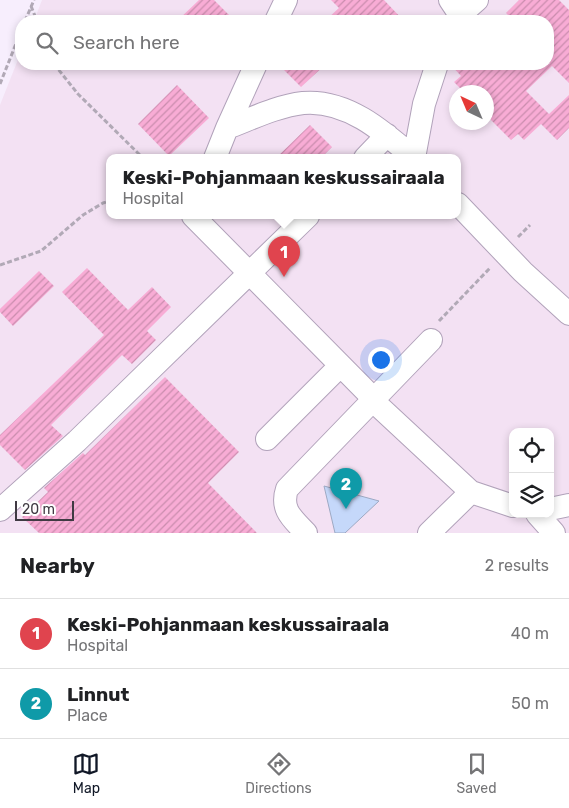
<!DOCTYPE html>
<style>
body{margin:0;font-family:Rubik,sans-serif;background:#f6f6f6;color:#202124}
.controls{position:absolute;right:15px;bottom:15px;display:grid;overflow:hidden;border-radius:10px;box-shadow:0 2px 8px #0003}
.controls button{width:45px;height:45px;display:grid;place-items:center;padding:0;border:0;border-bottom:1px solid #e0e0e0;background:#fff;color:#202124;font:25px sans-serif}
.compass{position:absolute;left:449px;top:85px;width:45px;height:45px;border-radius:50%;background:#fff;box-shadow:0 2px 8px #0003;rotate:316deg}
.scale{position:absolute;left:15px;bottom:12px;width:59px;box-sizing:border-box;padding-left:5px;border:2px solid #403a43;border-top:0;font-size:14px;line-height:18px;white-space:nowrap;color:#403a43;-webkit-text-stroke:4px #fff;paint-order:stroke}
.you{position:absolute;left:380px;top:359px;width:18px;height:18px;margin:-12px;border:4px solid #fff;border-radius:50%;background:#1a73e8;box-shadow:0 0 0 8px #1a73e833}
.badge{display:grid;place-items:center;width:32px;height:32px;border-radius:50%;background:#111827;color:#fff;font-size:16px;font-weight:700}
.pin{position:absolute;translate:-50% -41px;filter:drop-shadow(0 1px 2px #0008)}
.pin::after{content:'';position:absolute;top:26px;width:18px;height:15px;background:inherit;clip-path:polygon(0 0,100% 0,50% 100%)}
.popup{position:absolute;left:106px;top:154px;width:355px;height:65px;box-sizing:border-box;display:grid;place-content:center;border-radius:10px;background:#fff;filter:drop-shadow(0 1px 4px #0005);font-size:16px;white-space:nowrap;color:#757577}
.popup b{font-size:19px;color:#202124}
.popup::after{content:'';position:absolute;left:50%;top:100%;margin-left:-10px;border:10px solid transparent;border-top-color:#fff}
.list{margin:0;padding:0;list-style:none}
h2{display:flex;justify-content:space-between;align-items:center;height:65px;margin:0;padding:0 20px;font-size:21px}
h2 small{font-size:16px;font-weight:400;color:#757577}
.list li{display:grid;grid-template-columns:32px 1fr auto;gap:15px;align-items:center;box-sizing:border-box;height:70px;padding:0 20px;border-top:1px solid #e0e0e0}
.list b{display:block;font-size:19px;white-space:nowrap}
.list p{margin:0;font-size:16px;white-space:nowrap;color:#757577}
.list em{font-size:16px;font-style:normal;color:#757577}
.icon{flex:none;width:28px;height:28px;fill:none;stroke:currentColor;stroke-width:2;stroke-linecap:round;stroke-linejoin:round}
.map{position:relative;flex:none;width:569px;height:533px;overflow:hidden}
.search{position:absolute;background:#fff;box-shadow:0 2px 8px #0003;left:15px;right:15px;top:15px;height:55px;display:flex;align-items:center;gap:12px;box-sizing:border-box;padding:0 18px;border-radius:20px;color:#757577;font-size:19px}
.sheet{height:205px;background:#fff}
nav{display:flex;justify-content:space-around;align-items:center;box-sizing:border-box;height:70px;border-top:1px solid #e0e0e0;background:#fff;font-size:14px;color:#757577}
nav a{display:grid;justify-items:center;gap:2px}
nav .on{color:#111827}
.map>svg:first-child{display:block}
</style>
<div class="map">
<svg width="569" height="533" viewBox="0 0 569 533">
<defs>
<pattern id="building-hatch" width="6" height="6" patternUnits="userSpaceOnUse" patternTransform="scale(1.25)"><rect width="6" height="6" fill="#f8acd5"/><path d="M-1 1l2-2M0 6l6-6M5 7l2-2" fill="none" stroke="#ca8dae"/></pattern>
</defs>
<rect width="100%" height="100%" fill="#f7eefd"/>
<!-- medical -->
<path fill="#f3e1f3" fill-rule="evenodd" d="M 42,0 L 569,0 L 569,533 L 0,533 L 0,105 L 21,52 L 21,64 L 548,64 L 548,21 L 34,21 ZM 456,92 L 486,92 L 486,122 L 456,122 ZM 110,158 L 458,158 L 458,216 L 110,216 ZM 513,432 L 550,432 L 550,514 L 513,514 Z"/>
<!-- water -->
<path fill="#c5d8fa" stroke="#9da9c3" d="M 324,486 L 379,501 L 345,533 L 335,533 Z"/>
<!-- building -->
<path fill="url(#building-hatch)" d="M 199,0 L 214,0 L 235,21 L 177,21 Z
M 331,0 L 384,0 L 404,21 L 325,21 L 339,8 Z
M 519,0 L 559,0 L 569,10 L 569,83 L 552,66 L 526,91 L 549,114 L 569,95 L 569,128 L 557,140 L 541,124 L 524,140 L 518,134 L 511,140 L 486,115 L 486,92 L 464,92 L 454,82 L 461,76 L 450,64 L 550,64 L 548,62 L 548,21 L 514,21 L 506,13 Z
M 278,64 L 326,64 L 301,87 Z
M 177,85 L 209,118 L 169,156 L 138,124 Z
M 310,125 L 332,147 L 321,158 L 276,158 Z
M 87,268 L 128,310 L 152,287 L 171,307 L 147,331 L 156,340 L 132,364 L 122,355 L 51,425 L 63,436 L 25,470 L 0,445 L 0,435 L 104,335 L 62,292 Z
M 39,271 L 54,286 L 13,326 L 0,312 L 0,309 Z
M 165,377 L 239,452 L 208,483 L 257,533 L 39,533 L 22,517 L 48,492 L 44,488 L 83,453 L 85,455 Z"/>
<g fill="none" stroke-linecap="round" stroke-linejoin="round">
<defs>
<path id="minor" d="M 450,0 L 460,15 L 458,21
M 460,15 L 477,0
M 276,21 L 286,0
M 227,128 L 256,64
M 215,158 L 227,128 C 251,119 277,106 303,103 C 347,99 384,132 414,158
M 365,158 L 387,135
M 414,158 L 424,104 L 437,64
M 458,204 L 523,272 L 569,314
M 193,216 L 367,392 L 371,399 L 471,492 L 513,506
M 267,439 L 340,366
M 550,509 L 569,505
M 0,510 L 77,441 L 308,216
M 537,514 L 554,533
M 306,533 C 293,519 280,510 287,489 L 431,340
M 429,533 L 471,492"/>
</defs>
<!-- minor casing -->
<use href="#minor" stroke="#b1a2ba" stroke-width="24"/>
<!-- path -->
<path stroke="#b1a9b6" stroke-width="3" stroke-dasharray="5 2.5" stroke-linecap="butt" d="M 31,6 L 37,21
M 25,21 L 34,0
M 54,64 L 78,94 L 143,158
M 0,84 L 21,31
M 518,237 L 530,225
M 0,265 L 41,251 L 83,215 L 103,203 L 110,201
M 439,321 L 490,268"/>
<!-- minor -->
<use href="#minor" stroke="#fff" stroke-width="22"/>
</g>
</svg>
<div class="controls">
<button><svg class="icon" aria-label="locate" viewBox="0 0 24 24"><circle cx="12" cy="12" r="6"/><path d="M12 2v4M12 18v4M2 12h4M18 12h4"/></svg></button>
<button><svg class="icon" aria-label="layers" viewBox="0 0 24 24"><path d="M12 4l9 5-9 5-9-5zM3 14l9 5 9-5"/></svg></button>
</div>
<svg class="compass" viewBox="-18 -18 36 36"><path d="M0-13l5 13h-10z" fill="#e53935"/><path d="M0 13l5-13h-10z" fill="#757577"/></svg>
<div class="scale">20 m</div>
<div class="you"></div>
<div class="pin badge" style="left:284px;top:277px;background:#e0444e">1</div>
<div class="popup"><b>Keski-Pohjanmaan keskussairaala</b>Hospital</div>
<div class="pin badge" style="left:346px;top:509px;background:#0f9aa8">2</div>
<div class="search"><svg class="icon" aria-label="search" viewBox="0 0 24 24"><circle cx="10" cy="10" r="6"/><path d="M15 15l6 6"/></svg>Search here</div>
</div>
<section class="sheet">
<h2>Nearby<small>2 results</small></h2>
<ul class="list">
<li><span class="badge" style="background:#e0444e">1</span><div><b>Keski-Pohjanmaan keskussairaala</b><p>Hospital</p></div><em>40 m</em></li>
<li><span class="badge" style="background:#0f9aa8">2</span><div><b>Linnut</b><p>Place</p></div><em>50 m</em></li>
</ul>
</section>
<nav>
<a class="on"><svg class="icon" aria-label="map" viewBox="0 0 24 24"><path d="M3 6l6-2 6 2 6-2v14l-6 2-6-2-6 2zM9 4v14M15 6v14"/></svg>Map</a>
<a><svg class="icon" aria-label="directions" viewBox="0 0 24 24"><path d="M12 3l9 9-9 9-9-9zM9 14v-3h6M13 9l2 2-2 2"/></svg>Directions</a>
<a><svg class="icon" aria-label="saved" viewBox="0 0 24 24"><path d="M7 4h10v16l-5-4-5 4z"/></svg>Saved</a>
</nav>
